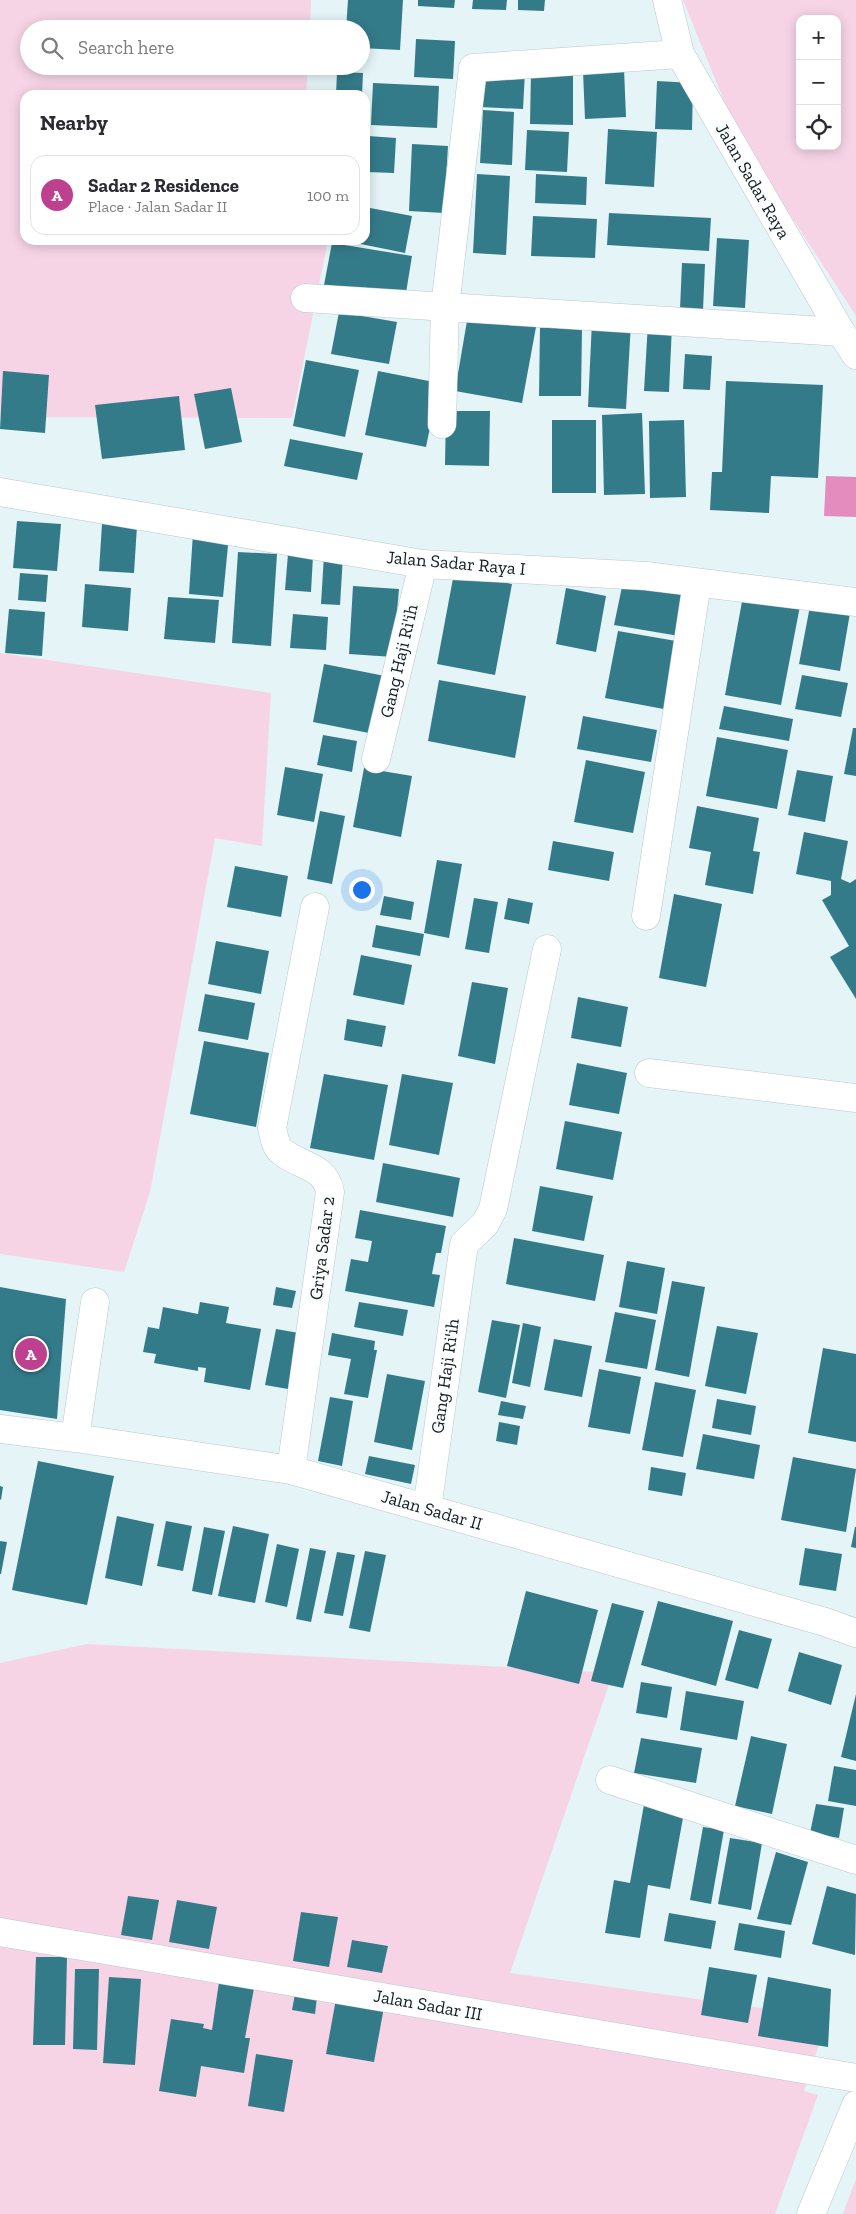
<!DOCTYPE html>
<meta charset="utf-8">
<style>
body{margin:0;font-family:"Zilla Slab",serif;background:#f2f2f3;color:#2b2b33}
.controls{position:absolute;right:15px;top:15px;display:grid;overflow:hidden;border-radius:10px;box-shadow:0 2px 12px #0003}
.controls button{width:45px;height:45px;display:grid;place-items:center;padding:0;border:0;border-bottom:1px solid #e1e1e2;background:#fff;color:#2b2b33;font:25px sans-serif}
.you{position:absolute;left:361px;top:889px;width:18px;height:18px;margin:-12px;border:4px solid #fff;border-radius:50%;background:#1a73e8;box-shadow:0 0 0 8px #1a73e833}
.badge{display:grid;place-items:center;width:32px;height:32px;border-radius:50%;background:#be4190;color:#fff;font-size:16px;font-weight:700}
.pin{position:absolute;translate:-50% -50%;border:2px solid #fff;box-shadow:0 1px 5px #0006}
.list{margin:0;padding:0;list-style:none}
h2{display:flex;justify-content:space-between;align-items:center;height:65px;margin:0;padding:0 20px;font-size:21px}
h2 small{font-size:16px;font-weight:400;color:#7c7c81}
.list li{display:grid;grid-template-columns:32px 1fr auto;gap:15px;align-items:center;box-sizing:border-box;height:80px;margin:0 10px 10px;padding:0 10px;border:1px solid #e1e1e2;border-radius:15px}
.list b{display:block;font-size:19px;white-space:nowrap}
.list p{margin:0;font-size:16px;white-space:nowrap;color:#7c7c81}
.list em{font-size:16px;font-style:normal;color:#7c7c81}
.icon{flex:none;width:28px;height:28px;fill:none;stroke:currentColor;stroke-width:2;stroke-linecap:round;stroke-linejoin:round}
.map{position:relative;flex:none;width:856px;height:2214px;overflow:hidden}
.search{position:absolute;background:#fff;box-shadow:0 2px 12px #0003;left:20px;top:20px;width:350px;height:55px;display:flex;align-items:center;gap:12px;box-sizing:border-box;padding:0 18px;border-radius:28px;color:#7c7c81;font-size:19px}
.panel{position:absolute;background:#fff;box-shadow:0 2px 12px #0003;left:20px;top:90px;width:350px;height:155px;border-radius:15px}
.map>svg:first-child{display:block}
</style>
<div class="map">
<svg width="856" height="2214" viewBox="0 0 856 2214">
<rect width="100%" height="100%" fill="#e4f4f7"/>
<!-- green -->
<path fill="#f6d4e6" fill-rule="evenodd" d="M 0,0 L 311,0 L 310,29 L 29,29 L 29,66 L 308,66 L 306,95 L 25,95 L 25,240 L 328,240 L 292,418 L 0,417 Z
M 683,0 L 856,0 L 856,316 L 737,133 ZM 800,19 L 837,19 L 837,146 L 800,146 Z
M 0,653 L 271,693 L 262,846 L 215,838 L 150,1192 L 124,1272 L 0,1254 Z
M 87,1644 L 613,1673 L 510,1973 L 828,2017 L 804,2091 L 818,2095 L 775,2214 L 0,2214 L 0,1663 Z
M 856,2179 L 856,2214 L 843,2214 Z"/>
<!-- water -->
<path fill="#e48cbe" d="M 826,476 L 856,477 L 856,517 L 824,516 Z"/>
<!-- building -->
<path fill="#347b8a" d="M 348,0 L 403,0 L 400,50 L 361,48 L 361,29 L 346,29 Z
M 418,0 L 455,0 L 454,8 L 418,6 Z
M 473,0 L 507,0 L 506,10 L 472,9 Z
M 518,0 L 545,0 L 544,11 L 518,10 Z
M 416,39 L 455,41 L 453,79 L 414,77 Z
M 482,69 L 525,72 L 523,109 L 480,107 Z
M 624,69 L 626,117 L 585,119 L 583,71 Z
M 531,71 L 573,72 L 573,125 L 530,124 Z
M 337,72 L 363,73 L 362,95 L 336,95 Z
M 657,81 L 693,83 L 692,130 L 655,129 Z
M 373,83 L 439,86 L 437,128 L 371,125 Z
M 483,110 L 514,112 L 512,165 L 480,163 Z
M 608,129 L 657,132 L 654,187 L 605,184 Z
M 527,130 L 569,132 L 567,172 L 525,170 Z
M 368,136 L 396,138 L 394,173 L 366,172 Z
M 412,144 L 448,146 L 444,213 L 409,211 Z
M 477,174 L 510,176 L 506,255 L 473,253 Z
M 536,174 L 587,177 L 586,205 L 535,203 Z
M 365,207 L 412,216 L 405,253 L 346,241 L 365,240 Z
M 609,213 L 711,218 L 709,251 L 607,245 Z
M 533,216 L 597,219 L 595,258 L 531,256 Z
M 717,238 L 749,240 L 745,308 L 713,306 Z
M 332,243 L 412,256 L 405,299 L 324,285 Z
M 682,263 L 705,264 L 703,310 L 680,309 Z
M 339,312 L 397,322 L 389,364 L 331,354 Z
M 468,315 L 536,327 L 522,403 L 455,391 Z
M 592,321 L 631,323 L 626,409 L 588,407 Z
M 648,323 L 672,325 L 669,392 L 644,391 Z
M 540,328 L 582,328 L 581,396 L 539,396 Z
M 685,354 L 712,356 L 710,390 L 683,389 Z
M 306,360 L 359,370 L 345,437 L 293,426 Z
M 3,371 L 49,375 L 45,433 L 0,429 Z
M 378,371 L 439,383 L 426,447 L 365,435 Z
M 726,381 L 823,385 L 818,478 L 771,476 L 769,513 L 710,510 L 712,472 L 722,472 Z
M 231,388 L 242,442 L 205,449 L 194,394 Z
M 179,396 L 185,450 L 102,459 L 95,405 Z
M 446,411 L 490,411 L 489,466 L 445,465 Z
M 642,413 L 645,494 L 604,495 L 602,415 Z
M 552,420 L 596,420 L 596,493 L 552,493 Z
M 684,420 L 686,497 L 650,498 L 649,421 Z
M 290,439 L 363,453 L 357,480 L 284,466 Z
M 17,521 L 61,524 L 57,571 L 13,568 Z
M 102,524 L 137,526 L 134,573 L 99,571 Z
M 193,533 L 229,535 L 223,597 L 189,594 Z
M 238,552 L 277,554 L 271,646 L 232,643 Z
M 288,554 L 313,556 L 311,592 L 285,590 Z
M 324,555 L 343,556 L 340,605 L 321,604 Z
M 20,573 L 48,575 L 46,602 L 18,600 Z
M 454,573 L 512,584 L 495,675 L 437,664 Z
M 623,582 L 687,594 L 679,636 L 614,625 Z
M 85,584 L 131,588 L 128,631 L 82,627 Z
M 353,586 L 399,589 L 393,657 L 349,654 Z
M 566,588 L 606,596 L 596,652 L 556,644 Z
M 743,596 L 800,606 L 781,705 L 725,695 Z
M 168,597 L 219,600 L 215,643 L 164,639 Z
M 810,606 L 850,613 L 840,671 L 799,664 Z
M 9,609 L 45,612 L 42,656 L 5,653 Z
M 293,614 L 328,617 L 326,650 L 290,648 Z
M 618,631 L 682,642 L 669,710 L 605,698 Z
M 324,664 L 385,676 L 374,734 L 313,722 Z
M 802,675 L 848,683 L 841,717 L 795,709 Z
M 439,680 L 526,696 L 515,758 L 428,741 Z
M 724,706 L 793,719 L 789,741 L 719,729 Z
M 583,716 L 657,730 L 651,762 L 577,749 Z
M 853,728 L 856,728 L 856,776 L 844,774 Z
M 323,735 L 357,741 L 352,772 L 317,765 Z
M 717,737 L 788,750 L 777,809 L 706,796 Z
M 586,760 L 645,772 L 633,833 L 574,822 Z
M 285,767 L 323,774 L 314,822 L 277,815 Z
M 364,768 L 412,776 L 401,837 L 353,827 Z
M 797,770 L 833,776 L 825,822 L 788,815 Z
M 697,806 L 759,818 L 753,851 L 760,852 L 753,894 L 705,885 L 711,852 L 689,848 Z
M 320,811 L 345,816 L 332,884 L 307,879 Z
M 804,832 L 848,841 L 841,879 L 850,883 L 856,879 L 856,999 L 830,957 L 849,946 L 822,900 L 831,895 L 831,881 L 796,874 Z
M 553,841 L 614,852 L 609,881 L 548,870 Z
M 437,860 L 462,864 L 449,938 L 424,933 Z
M 235,866 L 288,876 L 281,917 L 227,907 Z
M 674,894 L 722,904 L 706,987 L 659,978 Z
M 384,896 L 414,902 L 411,920 L 380,915 Z
M 474,898 L 498,902 L 489,953 L 465,949 Z
M 508,898 L 533,903 L 529,924 L 504,919 Z
M 376,925 L 424,934 L 420,956 L 372,947 Z
M 216,941 L 269,951 L 261,994 L 208,984 Z
M 361,955 L 412,965 L 404,1005 L 353,995 Z
M 472,982 L 508,988 L 495,1064 L 458,1056 Z
M 205,994 L 255,1003 L 248,1040 L 198,1031 Z
M 578,997 L 628,1007 L 621,1047 L 571,1038 Z
M 347,1019 L 386,1026 L 382,1047 L 344,1040 Z
M 204,1041 L 269,1053 L 256,1127 L 190,1114 Z
M 577,1063 L 627,1073 L 619,1114 L 569,1105 Z
M 324,1074 L 388,1085 L 374,1160 L 310,1148 Z
M 402,1074 L 453,1083 L 439,1155 L 389,1145 Z
M 565,1121 L 622,1132 L 613,1180 L 556,1169 Z
M 383,1163 L 460,1178 L 453,1217 L 376,1202 Z
M 540,1186 L 593,1196 L 584,1241 L 532,1231 Z
M 360,1210 L 446,1226 L 441,1253 L 436,1253 L 432,1274 L 440,1275 L 434,1307 L 345,1291 L 351,1259 L 368,1262 L 372,1241 L 355,1238 Z
M 514,1238 L 604,1255 L 595,1301 L 506,1284 Z
M 627,1261 L 665,1268 L 657,1314 L 619,1307 Z
M 672,1281 L 705,1287 L 689,1377 L 655,1370 Z
M 0,1287 L 66,1299 L 57,1419 L 0,1410 Z
M 276,1287 L 296,1291 L 292,1308 L 273,1305 Z
M 200,1302 L 229,1307 L 226,1323 L 261,1329 L 250,1390 L 204,1382 L 206,1368 L 198,1367 L 198,1371 L 154,1363 L 156,1354 L 143,1352 L 148,1327 L 159,1329 L 163,1307 L 198,1314 Z
M 359,1302 L 408,1310 L 403,1336 L 354,1327 Z
M 615,1312 L 656,1320 L 647,1369 L 605,1362 Z
M 492,1320 L 520,1325 L 506,1398 L 478,1392 Z
M 523,1323 L 541,1327 L 530,1387 L 512,1383 Z
M 717,1326 L 758,1333 L 746,1394 L 705,1386 Z
M 276,1329 L 299,1333 L 288,1389 L 265,1385 Z
M 332,1333 L 375,1341 L 374,1350 L 377,1350 L 368,1398 L 344,1394 L 351,1359 L 328,1355 Z
M 554,1339 L 592,1346 L 582,1397 L 544,1390 Z
M 823,1348 L 856,1354 L 856,1442 L 808,1433 Z
M 599,1369 L 641,1377 L 630,1434 L 588,1427 Z
M 387,1374 L 425,1381 L 412,1450 L 374,1442 Z
M 655,1382 L 696,1390 L 683,1457 L 642,1450 Z
M 330,1397 L 353,1401 L 342,1466 L 318,1461 Z
M 717,1399 L 756,1406 L 751,1435 L 712,1428 Z
M 501,1401 L 526,1406 L 523,1419 L 498,1415 Z
M 499,1422 L 520,1426 L 517,1445 L 496,1441 Z
M 703,1434 L 760,1445 L 754,1479 L 696,1469 Z
M 369,1456 L 415,1465 L 411,1484 L 365,1474 Z
M 793,1457 L 856,1469 L 846,1532 L 781,1520 Z
M 38,1461 L 114,1476 L 87,1605 L 12,1590 Z
M 651,1467 L 686,1473 L 682,1496 L 648,1490 Z
M 0,1486 L 3,1487 L 1,1500 L 0,1499 Z
M 117,1516 L 154,1524 L 142,1586 L 105,1578 Z
M 166,1521 L 192,1526 L 183,1571 L 157,1566 Z
M 233,1526 L 269,1534 L 255,1603 L 218,1596 Z
M 204,1527 L 225,1531 L 212,1595 L 192,1591 Z
M 855,1527 L 856,1527 L 856,1548 L 851,1547 Z
M 0,1541 L 7,1542 L 1,1574 L 0,1574 Z
M 277,1544 L 299,1549 L 287,1607 L 265,1602 Z
M 310,1548 L 326,1551 L 311,1622 L 296,1619 Z
M 805,1548 L 842,1554 L 836,1591 L 799,1585 Z
M 365,1551 L 386,1555 L 370,1632 L 349,1628 Z
M 337,1552 L 355,1555 L 343,1616 L 324,1613 Z
M 526,1591 L 598,1610 L 579,1684 L 507,1666 Z
M 658,1601 L 733,1621 L 716,1686 L 641,1665 Z
M 612,1603 L 644,1611 L 623,1688 L 591,1681 Z
M 739,1630 L 772,1639 L 758,1689 L 725,1680 Z
M 799,1652 L 842,1665 L 831,1705 L 788,1691 Z
M 641,1682 L 672,1687 L 667,1718 L 636,1713 Z
M 686,1691 L 744,1701 L 737,1740 L 680,1730 Z
M 856,1694 L 856,1761 L 841,1757 Z
M 751,1736 L 787,1744 L 772,1814 L 735,1806 Z
M 641,1738 L 702,1748 L 696,1783 L 634,1773 Z
M 834,1766 L 856,1770 L 856,1806 L 828,1801 Z
M 645,1799 L 685,1807 L 670,1889 L 648,1885 L 640,1938 L 605,1933 L 614,1880 L 630,1883 Z
M 816,1804 L 844,1808 L 839,1838 L 810,1833 Z
M 703,1827 L 724,1830 L 711,1904 L 690,1900 Z
M 730,1838 L 762,1843 L 751,1910 L 718,1904 Z
M 776,1852 L 808,1862 L 791,1925 L 757,1919 Z
M 827,1886 L 856,1894 L 855,1955 L 812,1944 Z
M 128,1896 L 159,1900 L 152,1940 L 121,1935 Z
M 177,1900 L 217,1907 L 209,1949 L 169,1942 Z
M 301,1912 L 338,1917 L 329,1967 L 293,1961 Z
M 669,1913 L 716,1921 L 711,1949 L 664,1941 Z
M 739,1923 L 785,1931 L 781,1958 L 734,1950 Z
M 352,1940 L 388,1946 L 382,1973 L 347,1967 Z
M 36,1957 L 67,1957 L 65,2045 L 33,2045 Z
M 709,1967 L 757,1975 L 748,2023 L 701,2015 Z
M 75,1969 L 99,1969 L 97,2050 L 73,2049 Z
M 109,1977 L 141,1979 L 135,2065 L 103,2063 Z
M 768,1977 L 831,1989 L 828,2047 L 758,2036 Z
M 219,1982 L 254,1988 L 245,2038 L 250,2038 L 244,2073 L 201,2066 L 196,2097 L 159,2091 L 171,2019 L 204,2024 L 203,2028 L 212,2030 Z
M 295,1994 L 317,1997 L 315,2014 L 292,2010 Z
M 336,1999 L 384,2007 L 374,2062 L 326,2054 Z
M 256,2054 L 293,2060 L 284,2112 L 248,2106 Z"/>
<g fill="none" stroke-linecap="round" stroke-linejoin="round">
<defs>
<path id="minor" d="M 305,298 L 841,332
M 442,424 L 445,307 L 473,68 L 680,54
M 0,492 L 423,564 L 646,576 L 856,602
M 376,759 L 423,564
M 646,916 L 697,583
M 649,1073 L 856,1098
M 0,1429 L 75,1438 L 291,1470 L 825,1622 L 856,1633
M 75,1438 L 95,1302
M 291,1470 L 330,1192 C 325,1164 298,1167 280,1150 C 275,1145 274,1135 272,1128 L 315,907
M 427,1509 L 464,1244 L 485,1224 L 493,1209 L 547,949
M 610,1780 L 856,1860
M 0,1932 L 856,2078"/>
<path id="tertiary" d="M 667,0 L 680,54 L 841,332 L 856,355
M 811,2214 L 856,2105"/>
</defs>
<!-- minor casing -->
<use href="#minor" stroke="#b9c8cc" stroke-width="29"/>
<!-- tertiary casing -->
<use href="#tertiary" stroke="#b9c8cc" stroke-width="29"/>
<!-- minor -->
<use href="#minor" stroke="#fff" stroke-width="28"/>
<!-- tertiary -->
<use href="#tertiary" stroke="#fff" stroke-width="28"/>
</g>
<g text-anchor="middle" dominant-baseline="central" stroke-width="4.5" stroke-linejoin="round" paint-order="stroke">
<!-- street labels -->
<g font-size="18" fill="#161c1d" stroke="#fbfeff">
<text transform="translate(753 181) rotate(60)">Jalan Sadar Raya</text>
<text transform="translate(456 563) rotate(5)">Jalan Sadar Raya I</text>
<text transform="translate(399 661) rotate(-77)">Gang Haji Ri'ih</text>
<text transform="translate(322 1248) rotate(-83)">Griya Sadar 2</text>
<text transform="translate(445 1376) rotate(-82)">Gang Haji Ri'ih</text>
<text transform="translate(432 1510) rotate(16)">Jalan Sadar II</text>
<text transform="translate(428 2005) rotate(10)">Jalan Sadar III</text>
</g>
</g>
</svg>
<div class="controls">
<button>+</button>
<button>−</button>
<button><svg class="icon" aria-label="locate" viewBox="0 0 24 24"><circle cx="12" cy="12" r="6"/><path d="M12 2v4M12 18v4M2 12h4M18 12h4"/></svg></button>
</div>
<div class="you"></div>
<div class="pin badge" style="left:31px;top:1354px">A</div>
<div class="search"><svg class="icon" aria-label="search" viewBox="0 0 24 24"><circle cx="10" cy="10" r="6"/><path d="M15 15l6 6"/></svg>Search here</div>
<section class="panel">
<h2>Nearby<small></small></h2>
<ul class="list">
<li><span class="badge">A</span><div><b>Sadar 2 Residence</b><p>Place · Jalan Sadar II</p></div><em>100 m</em></li>
</ul>
</section>
</div>
